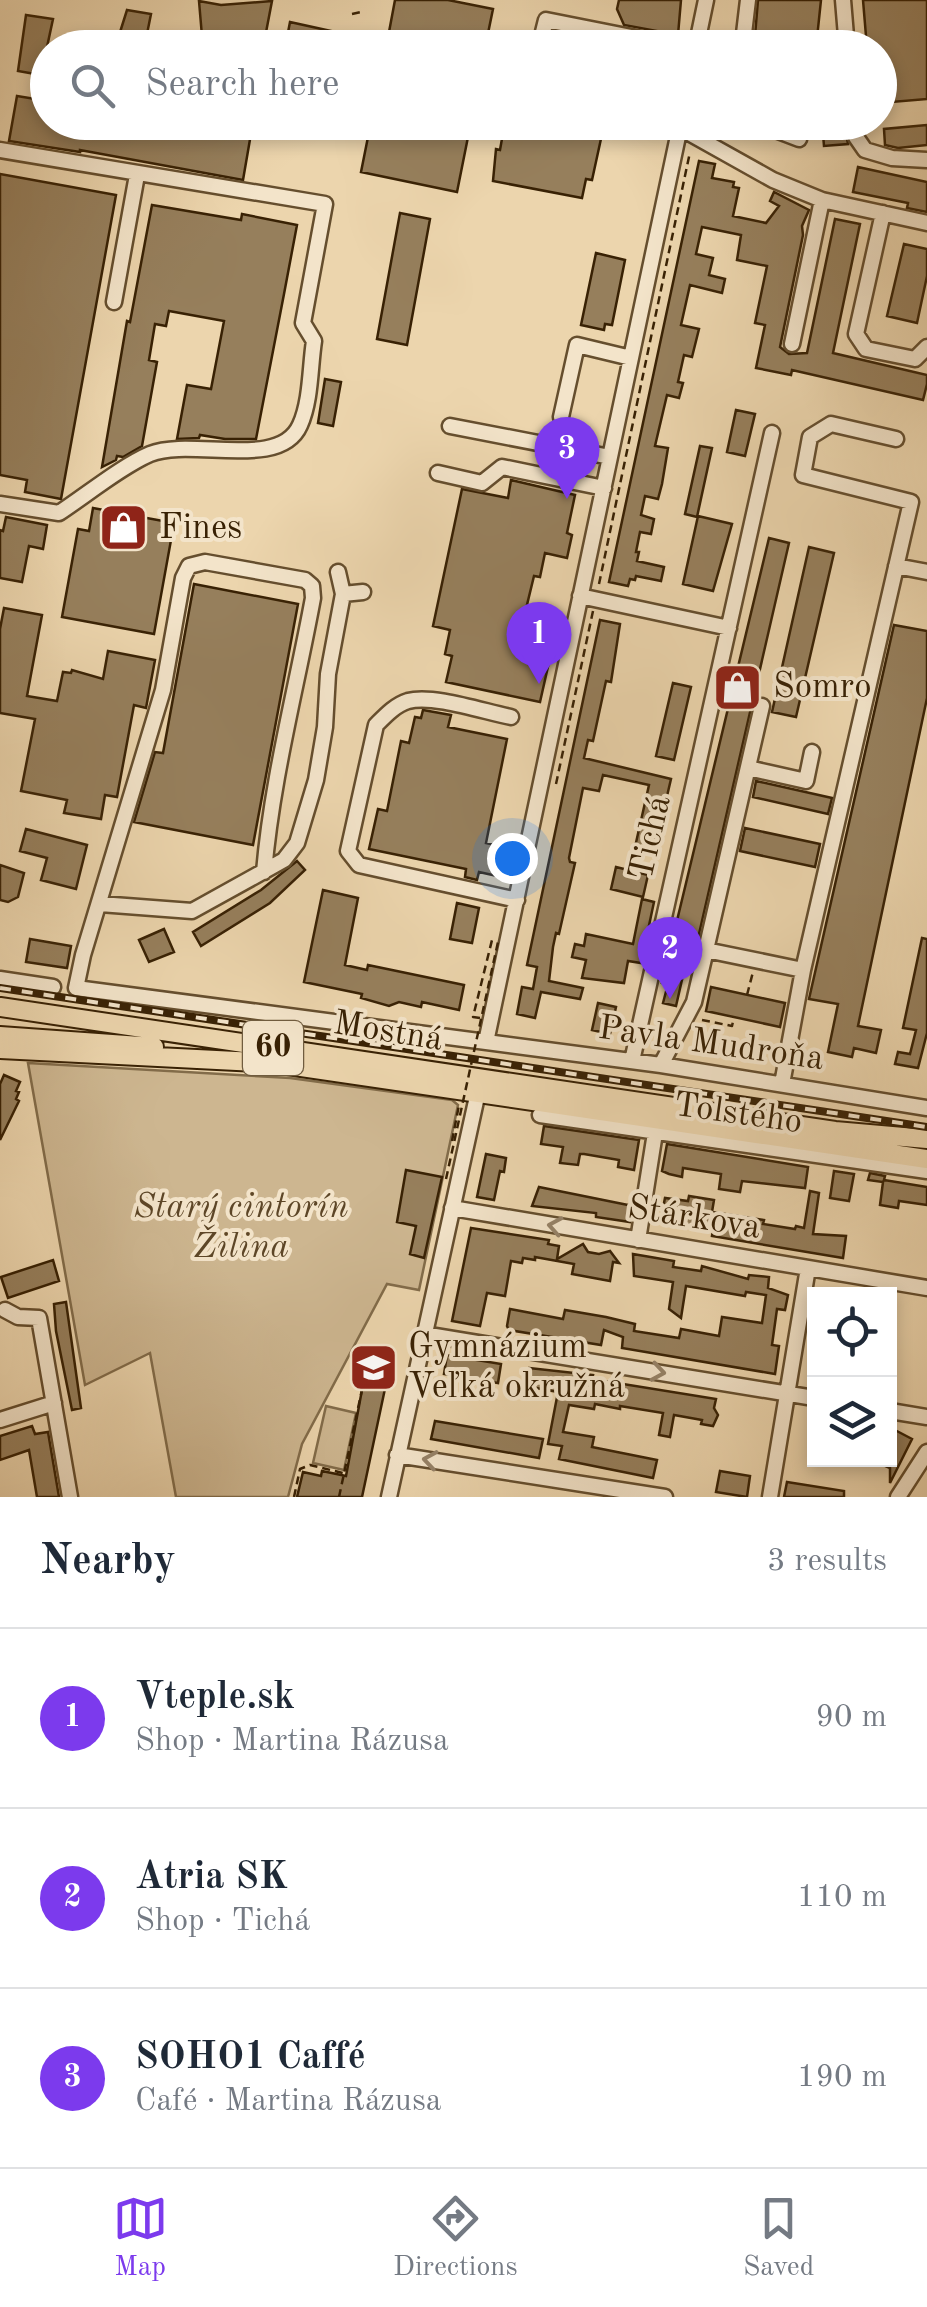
<!DOCTYPE html>
<meta charset="utf-8">
<style>
body{margin:0;font-family:"Old Standard TT",serif;background:#f2f2f3;color:#1f2937}
.controls{position:absolute;right:30px;bottom:30px;display:grid;overflow:hidden;border-radius:0px;box-shadow:0 5px 15px #0003}
.controls button{width:90px;height:90px;display:grid;place-items:center;padding:0;border:0;border-bottom:2px solid #e0e1e3;background:#fff;color:#1f2937;font:50px sans-serif}
.you{position:absolute;left:512px;top:858px;width:35px;height:35px;margin:-25px;border:8px solid #fff;border-radius:50%;background:#1a73e8;box-shadow:0 0 0 15px #1a73e833}
.badge{display:grid;place-items:center;width:65px;height:65px;border-radius:50%;background:#7c3aed;color:#fff;font-size:32px;font-weight:700}
.pin{position:absolute;translate:-50% -82px;filter:drop-shadow(0 2px 5px #0008)}
.pin::after{content:'';position:absolute;top:52px;width:35px;height:30px;background:inherit;clip-path:polygon(0 0,100% 0,50% 100%)}
.list{margin:0;padding:0;list-style:none}
h2{display:flex;justify-content:space-between;align-items:center;height:130px;margin:0;padding:0 40px;font-size:42px}
h2 small{font-size:32px;font-weight:400;color:#747a83}
.list li{display:grid;grid-template-columns:65px 1fr auto;gap:30px;align-items:center;box-sizing:border-box;height:180px;padding:0 40px;border-top:2px solid #e0e1e3}
.list b{display:block;font-size:38px;white-space:nowrap}
.list p{margin:0;font-size:32px;white-space:nowrap;color:#747a83}
.list em{font-size:32px;font-style:normal;color:#747a83}
.icon{flex:none;width:55px;height:55px;fill:none;stroke:currentColor;stroke-width:2;stroke-linecap:round;stroke-linejoin:round}
.map{position:relative;flex:none;width:927px;height:1497px;overflow:hidden}
.search{position:absolute;background:#fff;box-shadow:0 5px 15px #0003;left:30px;right:30px;top:30px;height:110px;display:flex;align-items:center;gap:25px;box-sizing:border-box;padding:0 35px;border-radius:55px;color:#747a83;font-size:38px}
.sheet{height:670px;background:#fff}
nav{display:flex;justify-content:space-around;align-items:center;box-sizing:border-box;height:140px;border-top:2px solid #e0e1e3;background:#fff;font-size:28px;color:#747a83}
nav a{display:grid;justify-items:center;gap:5px}
nav .on{color:#7c3aed}
.map>svg:first-child{display:block}
</style>
<div class="map">
<svg width="927" height="1497" viewBox="0 0 927 1497">
<rect width="100%" height="100%" fill="#ecd5ad"/>
<filter id="stains"><feTurbulence type="fractalNoise" baseFrequency=".002" numOctaves="4"/><feColorMatrix values="0 0 0 0 .2 0 0 0 0 .09 0 0 0 0 .02 0 0 0 .5 -.17"/></filter>
<radialGradient id="worn" r=".72"><stop offset=".6" stop-color="#630" stop-opacity="0"/><stop offset="1" stop-color="#630" stop-opacity=".3"/></radialGradient>
<!-- green -->
<path fill="#cdb690" stroke="#826c4a" stroke-width="2.5" d="M 28,1063 L 290,1078 L 452,1100 L 458,1105 L 419,1290 L 387,1284 L 302,1444 L 288,1497 L 176,1497 L 150,1353 L 85,1385 Z
M 326,1406 L 356,1413 L 344,1470 L 313,1463 Z"/>
<!-- building -->
<path fill="#967f5c" stroke="#382104" stroke-width="2.5" d="M 395,0 L 448,0 L 493,9 L 485,48 L 386,48 Z
M 619,0 L 681,0 L 678,35 L 624,25 L 617,9 Z
M 758,0 L 821,0 L 816,48 L 754,48 Z
M 863,0 L 927,0 L 927,99 L 880,103 L 880,48 L 867,48 Z
M 199,1 L 221,5 L 272,1 L 263,48 L 250,48 L 249,33 L 218,36 L 216,48 L 203,48 Z
M 127,10 L 151,14 L 147,34 L 164,37 L 162,48 L 115,48 Z
M 26,15 L 53,19 L 41,75 L 18,71 Z
M 290,22 L 340,33 L 337,48 L 285,48 Z
M 556,33 L 610,43 L 609,48 L 553,48 Z
M 17,96 L 48,101 L 48,122 L 253,122 L 243,180 L 80,150 L 80,152 L 9,141 Z
M 371,122 L 471,122 L 457,192 L 361,172 Z
M 505,122 L 604,125 L 592,180 L 586,179 L 582,198 L 493,181 L 496,149 L 500,150 Z
M 822,122 L 844,122 L 848,144 L 824,146 Z
M 927,125 L 927,145 L 898,148 L 885,145 L 884,129 Z
M 699,161 L 715,164 L 712,178 L 734,182 L 733,187 L 739,188 L 733,216 L 766,223 L 779,206 L 770,201 L 774,192 L 809,210 L 802,226 L 803,235 L 780,347 L 789,354 L 807,353 L 835,219 L 860,224 L 833,353 L 927,375 L 927,384 L 923,400 L 792,370 L 791,375 L 756,368 L 765,325 L 755,323 L 767,266 L 737,260 L 741,235 L 702,227 L 696,254 L 713,258 L 709,275 L 725,279 L 722,293 L 690,285 L 681,325 L 699,329 L 692,357 L 684,355 L 678,382 L 683,383 L 679,398 L 667,395 L 655,446 L 668,448 L 662,484 L 658,499 L 645,496 L 641,515 L 654,519 L 651,534 L 640,532 L 636,552 L 639,552 L 637,561 L 664,567 L 661,581 L 636,576 L 635,580 L 630,579 L 628,586 L 609,582 Z
M 858,167 L 927,182 L 927,212 L 907,208 L 908,203 L 853,192 Z
M 0,174 L 116,195 L 61,499 L 25,492 L 27,480 L 0,475 Z
M 152,205 L 241,220 L 242,214 L 297,225 L 284,294 L 256,439 L 225,439 L 200,435 L 199,438 L 177,439 L 187,385 L 211,389 L 224,321 L 169,311 L 166,326 L 155,324 L 149,360 L 157,362 L 142,446 L 123,457 L 117,456 L 116,460 L 102,467 L 127,321 L 130,322 Z
M 400,213 L 430,219 L 407,345 L 377,339 Z
M 904,244 L 927,249 L 927,276 L 917,323 L 887,316 Z
M 596,253 L 625,260 L 612,325 L 605,324 L 604,330 L 581,325 Z
M 325,379 L 341,382 L 333,426 L 318,423 Z
M 736,410 L 755,414 L 745,456 L 727,452 Z
M 700,446 L 712,448 L 697,517 L 685,514 Z
M 511,480 L 575,495 L 567,533 L 572,535 L 567,558 L 545,553 L 540,577 L 534,576 L 526,609 L 533,611 L 528,634 L 554,640 L 540,702 L 446,682 L 452,656 L 445,654 L 450,630 L 433,626 L 462,489 L 508,498 Z
M 93,508 L 163,521 L 162,527 L 173,529 L 154,634 L 62,617 L 78,529 L 89,531 Z
M 698,516 L 732,524 L 713,591 L 683,584 Z
M 6,517 L 47,525 L 43,549 L 29,546 L 22,582 L 0,578 L 0,530 L 3,531 Z
M 769,538 L 789,543 L 693,960 L 687,958 L 676,1006 L 663,1003 L 668,984 L 662,983 Z
M 809,547 L 834,553 L 796,717 L 772,712 Z
M 194,584 L 298,604 L 253,845 L 134,822 L 155,752 L 163,753 Z
M 4,608 L 42,615 L 27,696 L 57,701 L 63,672 L 71,673 L 72,670 L 103,679 L 108,651 L 155,660 L 146,708 L 134,705 L 117,797 L 105,795 L 101,819 L 64,813 L 67,800 L 21,791 L 35,719 L 0,713 L 0,629 Z
M 600,620 L 620,624 L 611,682 L 606,681 L 593,741 L 588,740 L 584,758 L 671,779 L 654,852 L 635,847 L 649,785 L 603,775 L 599,791 L 583,788 L 569,858 L 570,862 L 575,863 L 559,934 L 556,933 L 553,947 L 549,981 L 583,988 L 580,999 L 541,992 L 535,1018 L 517,1014 L 522,987 L 533,989 L 537,967 L 527,965 Z
M 894,625 L 927,631 L 927,698 L 858,1026 L 881,1030 L 876,1053 L 854,1048 L 852,1057 L 828,1052 L 838,1004 L 809,999 Z
M 673,683 L 691,687 L 674,760 L 656,756 Z
M 423,710 L 451,715 L 448,727 L 507,739 L 486,843 L 513,849 L 506,878 L 479,872 L 477,880 L 465,877 L 466,869 L 369,849 L 378,809 L 387,811 L 401,741 L 409,743 L 415,717 L 421,718 Z
M 756,781 L 832,798 L 828,814 L 753,797 Z
M 745,828 L 820,844 L 815,867 L 740,851 Z
M 26,829 L 87,845 L 76,889 L 41,880 L 47,858 L 20,851 Z
M 297,861 L 305,870 L 270,903 L 201,946 L 193,932 L 261,890 Z
M 0,865 L 24,873 L 18,897 L 8,902 L 0,900 Z
M 616,867 L 648,875 L 643,897 L 611,889 Z
M 323,890 L 358,898 L 345,965 L 367,970 L 368,965 L 464,985 L 459,1010 L 422,1002 L 421,1007 L 399,1002 L 389,1006 L 361,998 L 362,994 L 304,982 Z
M 642,899 L 654,902 L 641,963 L 628,961 L 624,983 L 582,978 L 586,960 L 572,957 L 575,944 L 584,946 L 586,934 L 633,944 Z
M 457,903 L 479,908 L 472,943 L 450,939 Z
M 164,929 L 174,952 L 149,962 L 139,940 Z
M 922,938 L 927,939 L 927,1033 L 918,1068 L 895,1064 L 898,1052 L 910,1054 L 916,1030 L 903,1028 Z
M 30,939 L 71,946 L 67,968 L 26,962 Z
M 711,987 L 785,1003 L 780,1027 L 706,1011 Z
M 598,1003 L 616,1007 L 610,1034 L 592,1030 Z
M 4,1075 L 20,1082 L 16,1091 L 19,1092 L 16,1099 L 19,1101 L 0,1140 L 0,1084 Z
M 544,1126 L 639,1140 L 634,1170 L 618,1167 L 619,1160 L 584,1154 L 580,1154 L 578,1165 L 560,1163 L 563,1147 L 541,1144 Z
M 667,1144 L 808,1167 L 805,1188 L 742,1181 L 740,1192 L 719,1189 L 721,1174 L 683,1168 L 682,1177 L 669,1174 L 662,1171 Z
M 486,1154 L 506,1158 L 504,1172 L 500,1171 L 494,1200 L 477,1197 Z
M 406,1170 L 442,1177 L 424,1258 L 410,1254 L 416,1226 L 397,1222 Z
M 834,1171 L 854,1174 L 849,1201 L 830,1198 Z
M 870,1173 L 885,1176 L 884,1180 L 927,1187 L 927,1205 L 899,1201 L 898,1208 L 880,1205 L 883,1182 L 868,1180 Z
M 539,1187 L 633,1206 L 630,1222 L 596,1217 L 596,1213 L 532,1206 Z
M 810,1191 L 819,1193 L 813,1234 L 846,1236 L 843,1258 L 712,1236 L 713,1229 L 666,1220 L 668,1210 L 663,1208 L 665,1198 L 688,1201 L 689,1196 L 714,1200 L 712,1212 L 764,1220 L 763,1224 L 795,1229 L 796,1226 L 804,1228 Z
M 471,1228 L 549,1240 L 548,1244 L 559,1246 L 557,1259 L 583,1244 L 588,1252 L 599,1254 L 610,1251 L 619,1263 L 613,1262 L 610,1281 L 572,1274 L 574,1264 L 535,1257 L 535,1260 L 523,1258 L 522,1263 L 511,1261 L 505,1296 L 487,1293 L 480,1326 L 452,1321 Z
M 633,1254 L 674,1261 L 673,1267 L 701,1271 L 702,1266 L 748,1279 L 749,1275 L 769,1277 L 768,1288 L 788,1295 L 785,1310 L 777,1309 L 772,1345 L 779,1346 L 775,1374 L 622,1348 L 623,1337 L 604,1330 L 601,1345 L 509,1330 L 507,1326 L 510,1309 L 563,1319 L 565,1310 L 606,1317 L 635,1324 L 634,1331 L 679,1338 L 681,1329 L 719,1336 L 722,1317 L 762,1323 L 766,1295 L 746,1292 L 745,1296 L 686,1286 L 681,1318 L 669,1309 L 673,1282 L 634,1276 Z
M 53,1260 L 59,1281 L 8,1298 L 1,1277 Z
M 66,1302 L 81,1408 L 72,1410 L 56,1331 L 54,1304 Z
M 447,1355 L 501,1364 L 498,1383 L 444,1374 Z
M 529,1368 L 593,1375 L 592,1379 L 716,1399 L 714,1408 L 718,1415 L 713,1426 L 701,1424 L 702,1420 L 674,1415 L 670,1437 L 659,1435 L 663,1413 L 620,1406 L 620,1409 L 595,1404 L 594,1409 L 569,1405 L 563,1432 L 594,1437 L 592,1447 L 657,1460 L 653,1478 L 559,1459 L 562,1446 L 548,1444 L 558,1392 L 525,1386 Z
M 364,1379 L 386,1384 L 362,1497 L 297,1497 L 303,1472 L 321,1476 L 322,1471 L 346,1476 Z
M 435,1421 L 543,1439 L 539,1458 L 431,1439 Z
M 32,1426 L 35,1434 L 48,1432 L 59,1497 L 37,1497 L 29,1450 L 0,1460 L 0,1436 Z
M 893,1429 L 912,1439 L 890,1483 L 890,1468 L 872,1460 L 890,1460 L 890,1435 Z
M 720,1471 L 750,1476 L 747,1497 L 716,1492 Z
M 787,1482 L 844,1491 L 844,1497 L 784,1497 Z"/>
<g fill="none" stroke-linecap="round" stroke-linejoin="round">
<defs>
<path id="minor" d="M 843,0 L 847,48
M 743,42 L 748,0
M 539,48 L 546,20 L 687,48
M 696,48 L 706,0
M 755,122 L 799,139
M 855,122 L 856,137 L 865,150 L 892,158 L 927,160
M 680,128 L 773,180 L 822,200 L 927,223
M 0,150 L 325,204 L 303,323 L 314,341 C 310,367 311,401 300,425 C 280,471 191,437 150,454 C 122,466 85,496 59,513 L 0,504
M 883,213 L 856,334 L 866,349 L 915,359 L 927,347
M 114,302 L 137,175
M 792,344 L 822,200
M 561,417 L 577,345 L 631,358
M 450,426 L 610,457
M 438,473 L 482,483 L 502,467 L 604,488
M 896,566 L 927,572
M 343,594 L 363,592
M 580,596 L 729,628
M 511,717 C 485,712 433,694 408,701 C 395,705 385,716 376,725 L 348,851 L 359,865 L 517,900
M 748,768 L 806,781 L 812,752
M 264,872 C 272,779 296,690 313,598 L 312,586 L 305,580 L 205,562 L 189,566 L 183,578 L 163,690 L 83,955 L 76,988 L 661,1065 L 927,1108
M 100,904 L 192,911 L 284,860 L 297,843 L 316,780 L 325,727 L 328,674 L 343,594 L 338,572
M 706,950 L 803,970
M 0,979 L 53,987
M 486,1042 L 681,122
M 632,1061 L 772,433
M 661,1065 L 694,1002 L 762,706
M 782,1084 L 803,970 L 911,502 L 803,475 L 810,437 L 831,424 L 896,439
M 540,1115 L 927,1171
M 452,1208 L 927,1288
M 638,1240 L 655,1133
M 5,1310 L 18,1317 L 39,1318 L 70,1497
M 423,1334 L 814,1398
M 890,1411 L 927,1417
M 0,1420 L 54,1403
M 397,1455 L 665,1497
M 389,1497 L 478,1092
M 770,1497 L 808,1268
M 898,1497 L 927,1452"/>
<path id="major" d="M 0,1007 L 835,1131 L 927,1139
M 0,1036 L 154,1047
M 0,1049 L 274,1063 L 927,1159"/>
</defs>
<!-- minor casing -->
<use href="#minor" stroke="#654e2e" stroke-width="19"/>
<!-- major casing -->
<use href="#major" stroke="#382104" stroke-width="22"/>
<!-- path -->
<path stroke="#382104" stroke-width="2.5" stroke-dasharray="8 5" stroke-linecap="butt" d="M 352,14 L 361,12
M 306,122 L 305,127 L 316,130 L 318,122
M 599,584 L 690,152
M 556,784 L 593,611
M 747,995 L 753,972
M 480,1018 L 473,1017 L 492,940
M 702,1020 L 732,1026 L 734,1017
M 452,1141 L 459,1105
M 294,1497 L 300,1469 L 310,1465 L 343,1473
M 339,1497 L 363,1385"/>
<!-- minor -->
<use href="#minor" stroke="#f3e4ca" stroke-width="14"/>
<!-- major -->
<use href="#major" stroke="#ecd5ad" stroke-width="18"/>
<defs>
<path id="rail" d="M 0,988 L 927,1127"/>
</defs>
<!-- rail casing -->
<use href="#rail" stroke="#382104" stroke-width="8"/>
<!-- rail -->
<use href="#rail" stroke="#f3e4ca" stroke-width="4" stroke-dasharray="11" stroke-linecap="butt"/>
<!-- path-bridge -->
<path stroke="#382104" stroke-width="2.5" stroke-dasharray="8 5" stroke-linecap="butt" d="M 446,1179 L 498,942"/>
</g>
<!-- one-way arrows -->
<defs><path id="oneway-chevron" d="M-2-3.5L2.5 0L-2 3.5" fill="none" stroke-width="1.6" stroke-linecap="round" stroke-linejoin="round" transform="scale(2.5)"/></defs>
<g stroke="#968267">
<use href="#oneway-chevron" transform="translate(555 1226) rotate(-170)"/>
<use href="#oneway-chevron" transform="translate(658 1372) rotate(9)"/>
<use href="#oneway-chevron" transform="translate(430 1460) rotate(-171)"/>
</g>
<!-- icons -->
<defs>
<symbol id="shop-square" viewBox="-11 -11 22 22"><rect x="-9" y="-9" width="18" height="18" rx="4" fill="#8f2418" stroke="#f3e4ca"/><path d="M-5-2.5h2.3a2.7 3.5 0 0 1 5.4 0H5L5.5 6h-11ZM-1.5-2.5h3a1.5 2.3 0 0 0-3 0Z" fill="#fff"/></symbol>
<symbol id="school-square" viewBox="-11 -11 22 22"><rect x="-9" y="-9" width="18" height="18" rx="4" fill="#8f2418" stroke="#f3e4ca"/><path d="M0-5L7-2L0 1L-7-2ZM-4 1L0 2.5L4 1V4Q0 6-4 4Z" fill="#fff"/></symbol>
</defs>
<g fill-rule="evenodd">
<use href="#shop-square" x="96" y="500" width="55" height="55"/>
<use href="#shop-square" x="710" y="660" width="55" height="55"/>
<use href="#school-square" x="346" y="1340" width="55" height="55"/>
</g>
<g text-anchor="middle" dominant-baseline="central" stroke-width="8" stroke-linejoin="round" paint-order="stroke">
<!-- shield labels -->
<rect fill="#f3e4ca" stroke="#705c3f" stroke-width="2.5" x="243" y="1021" width="60" height="54" rx="8"/>
<g font-size="32" font-weight="bold" fill="#382104">
<text x="273" y="1048">60</text>
</g>
<!-- poi labels -->
<g font-size="35" fill="#382104" stroke="#f3e4ca" text-anchor="start">
<text x="159" y="528">Fines</text>
<text x="773" y="687">Somro</text>
<text x="408" y="1347">Gymnázium<tspan x="408" dy="40">Veľká okružná</tspan></text>
</g>
<!-- street labels -->
<g font-size="35" fill="#382104" stroke="#f3e4ca">
<text transform="translate(651 838) rotate(-77)">Tichá</text>
<text transform="translate(388 1032) rotate(9)">Mostná</text>
<text transform="translate(711 1044) rotate(8)">Pavla Mudroňa</text>
<text transform="translate(738 1114) rotate(8)">Tolstého</text>
<text transform="translate(694 1218) rotate(9)">Stárkova</text>
</g>
<!-- park labels -->
<g font-size="35" font-style="italic" fill="#5d4627" stroke="#f3e4ca">
<text x="241" y="1207">Starý cintorín<tspan x="241" dy="40">Žilina</tspan></text>
</g>
</g>
<rect width="100%" height="100%" filter="url(#stains)"/>
<rect width="100%" height="100%" fill="url(#worn)"/>
</svg>
<div class="controls">
<button><svg class="icon" aria-label="locate" viewBox="0 0 24 24"><circle cx="12" cy="12" r="6"/><path d="M12 2v4M12 18v4M2 12h4M18 12h4"/></svg></button>
<button><svg class="icon" aria-label="layers" viewBox="0 0 24 24"><path d="M12 4l9 5-9 5-9-5zM3 14l9 5 9-5"/></svg></button>
</div>
<div class="you"></div>
<div class="pin badge" style="left:539px;top:684px">1</div>
<div class="pin badge" style="left:670px;top:999px">2</div>
<div class="pin badge" style="left:567px;top:499px">3</div>
<div class="search"><svg class="icon" aria-label="search" viewBox="0 0 24 24"><circle cx="10" cy="10" r="6"/><path d="M15 15l6 6"/></svg>Search here</div>
</div>
<section class="sheet">
<h2>Nearby<small>3 results</small></h2>
<ul class="list">
<li><span class="badge">1</span><div><b>Vteple.sk</b><p>Shop · Martina Rázusa</p></div><em>90 m</em></li>
<li><span class="badge">2</span><div><b>Atria SK</b><p>Shop · Tichá</p></div><em>110 m</em></li>
<li><span class="badge">3</span><div><b>SOHO1 Caffé</b><p>Café · Martina Rázusa</p></div><em>190 m</em></li>
</ul>
</section>
<nav>
<a class="on"><svg class="icon" aria-label="map" viewBox="0 0 24 24"><path d="M3 6l6-2 6 2 6-2v14l-6 2-6-2-6 2zM9 4v14M15 6v14"/></svg>Map</a>
<a><svg class="icon" aria-label="directions" viewBox="0 0 24 24"><path d="M12 3l9 9-9 9-9-9zM9 14v-3h6M13 9l2 2-2 2"/></svg>Directions</a>
<a><svg class="icon" aria-label="saved" viewBox="0 0 24 24"><path d="M7 4h10v16l-5-4-5 4z"/></svg>Saved</a>
</nav>
